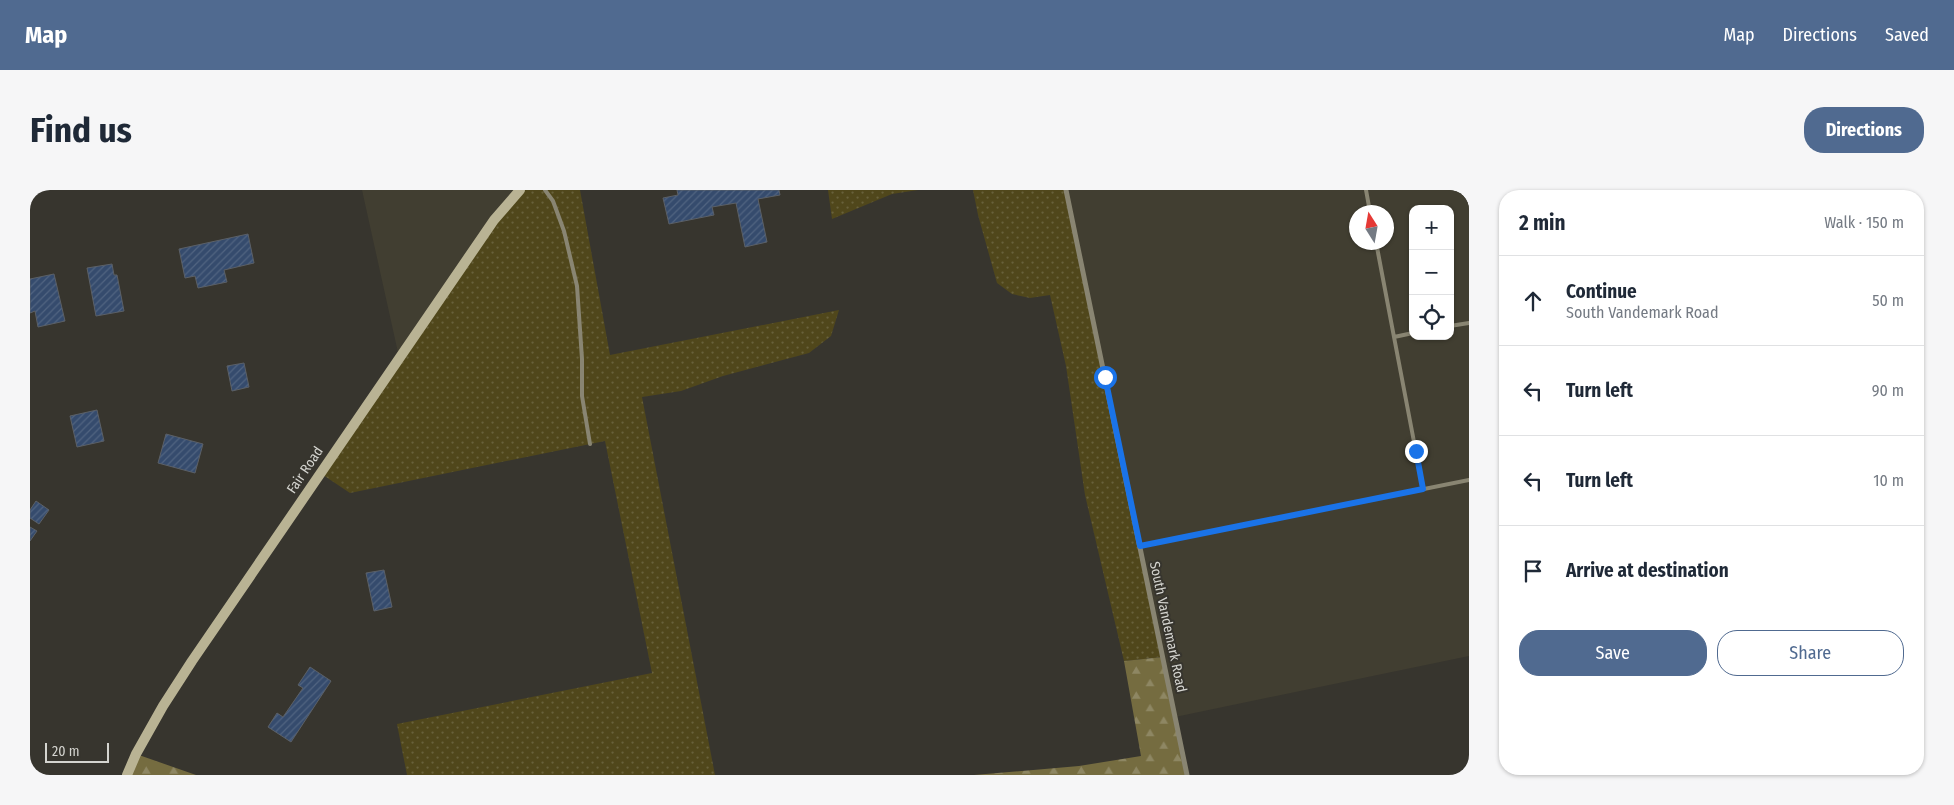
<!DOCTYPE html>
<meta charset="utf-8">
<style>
body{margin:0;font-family:"Fira Sans Condensed",sans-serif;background:#f6f6f7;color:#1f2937}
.controls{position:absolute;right:15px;top:15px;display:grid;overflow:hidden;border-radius:10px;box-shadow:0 1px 4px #0004}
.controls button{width:45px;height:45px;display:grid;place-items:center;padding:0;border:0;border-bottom:1px solid #e0e1e3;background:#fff;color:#1f2937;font:25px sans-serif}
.compass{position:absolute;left:1319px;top:15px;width:45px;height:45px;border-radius:50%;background:#fff;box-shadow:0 1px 4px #0004;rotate:349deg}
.scale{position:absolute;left:15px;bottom:12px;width:64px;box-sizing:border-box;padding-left:5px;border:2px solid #d4d4cf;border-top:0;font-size:14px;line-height:18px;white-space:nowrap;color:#d4d4cf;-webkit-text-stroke:4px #37352e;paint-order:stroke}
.stop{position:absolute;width:15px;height:15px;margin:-11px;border:4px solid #1a73e8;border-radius:50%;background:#fff}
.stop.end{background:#1a73e8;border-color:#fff;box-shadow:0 1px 5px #0008}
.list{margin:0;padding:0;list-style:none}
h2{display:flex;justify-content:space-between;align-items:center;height:65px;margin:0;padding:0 20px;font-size:21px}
h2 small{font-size:16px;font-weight:400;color:#747a83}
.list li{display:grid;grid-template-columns:32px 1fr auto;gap:15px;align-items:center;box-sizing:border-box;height:90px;padding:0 20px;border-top:1px solid #e0e1e3}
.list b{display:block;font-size:19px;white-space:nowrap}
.list p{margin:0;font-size:16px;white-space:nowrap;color:#747a83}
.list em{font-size:16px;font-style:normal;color:#747a83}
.actions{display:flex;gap:10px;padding:15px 20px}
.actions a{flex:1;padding:11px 0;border:1px solid #506a90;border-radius:20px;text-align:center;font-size:18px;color:#506a90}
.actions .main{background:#506a90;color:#fff}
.icon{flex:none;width:28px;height:28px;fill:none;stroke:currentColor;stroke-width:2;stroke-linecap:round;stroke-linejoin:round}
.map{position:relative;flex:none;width:1439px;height:585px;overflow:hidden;border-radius:20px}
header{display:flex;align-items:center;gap:30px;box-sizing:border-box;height:70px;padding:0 25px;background:#506a90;color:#fff}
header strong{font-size:24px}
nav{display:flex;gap:28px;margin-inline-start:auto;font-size:18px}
.intro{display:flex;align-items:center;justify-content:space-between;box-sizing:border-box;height:120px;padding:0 30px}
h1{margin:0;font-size:35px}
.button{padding:12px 22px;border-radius:20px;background:#506a90;color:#fff;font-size:18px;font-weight:700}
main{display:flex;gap:30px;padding:0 30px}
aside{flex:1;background:#fff;border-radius:20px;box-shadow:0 1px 4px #0004}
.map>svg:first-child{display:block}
</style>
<header>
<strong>Map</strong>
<nav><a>Map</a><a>Directions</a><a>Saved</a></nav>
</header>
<div class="intro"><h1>Find us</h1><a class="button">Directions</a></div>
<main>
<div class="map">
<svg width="1439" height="585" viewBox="0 0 1439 585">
<defs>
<pattern id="grass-dots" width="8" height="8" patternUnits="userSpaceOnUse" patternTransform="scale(1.25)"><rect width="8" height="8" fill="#50471b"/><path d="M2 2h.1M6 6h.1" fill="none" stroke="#68613b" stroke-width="1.8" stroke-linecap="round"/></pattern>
<pattern id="forest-firs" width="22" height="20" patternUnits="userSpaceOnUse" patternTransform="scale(1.25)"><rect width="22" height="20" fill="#756c40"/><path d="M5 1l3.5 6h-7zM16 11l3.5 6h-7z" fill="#8e8763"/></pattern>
<pattern id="building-hatch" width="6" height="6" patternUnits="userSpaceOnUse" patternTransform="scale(1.25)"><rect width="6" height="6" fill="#354b6d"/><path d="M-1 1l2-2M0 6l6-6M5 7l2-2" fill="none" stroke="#516481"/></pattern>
</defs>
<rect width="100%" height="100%" fill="#37352e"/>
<!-- built -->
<path fill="#413e31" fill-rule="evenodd" d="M 332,0 L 490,0 L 369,167 Z
M 1036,0 L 1439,0 L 1439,466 L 1145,527 ZM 1383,19 L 1420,19 L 1420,146 L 1383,146 ZM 1326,22 L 1356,22 L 1356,52 L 1326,52 Z"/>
<!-- grass -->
<path fill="url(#grass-dots)" d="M 490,0 L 550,0 L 580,165 L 809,120 L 801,146 L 779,163 L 693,186 L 651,201 L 612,207 L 685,585 L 377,585 L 367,534 L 622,483 L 575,251 L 320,303 L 290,283 Z
M 798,0 L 888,0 L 862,4 L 802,29 Z
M 943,0 L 1036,0 L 1133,467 L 1094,471 L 1055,305 L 1036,176 L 1020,105 L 1000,108 L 982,104 L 967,93 L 948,25 Z"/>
<!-- forest -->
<path fill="url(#forest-firs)" d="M 1133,467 L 1157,585 L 944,585 L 1049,576 L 1111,566 L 1094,471 Z
M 106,564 L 166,585 L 97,585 Z"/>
<!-- building -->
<path fill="url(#building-hatch)" stroke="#5b6067" d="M 647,0 L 749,0 L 750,5 L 728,9 L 737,52 L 715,57 L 706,13 L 682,17 L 684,25 L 639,34 L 633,8 L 648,5 Z
M 218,44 L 224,73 L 194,80 L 197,92 L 168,98 L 165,86 L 155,88 L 149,59 Z
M 82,74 L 84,85 L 87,85 L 94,121 L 66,126 L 57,78 Z
M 24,84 L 35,131 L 8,137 L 5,121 L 0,123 L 0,89 Z
M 214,173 L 219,197 L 202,201 L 197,176 Z
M 67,220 L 74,251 L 47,257 L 40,226 Z
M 136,244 L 173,254 L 165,283 L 128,273 Z
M 6,311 L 19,320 L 9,334 L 0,328 L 0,320 Z
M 0,337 L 7,341 L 0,351 Z
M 354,380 L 362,417 L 344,421 L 336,383 Z
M 280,477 L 301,491 L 261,552 L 238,537 L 247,523 L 253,527 L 273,498 L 268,495 Z"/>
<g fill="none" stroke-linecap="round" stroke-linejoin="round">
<!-- lane -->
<path stroke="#898572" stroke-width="4" d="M 515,0 L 523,11 L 534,41 L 547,96 L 552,169 L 552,206 L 560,254
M 1336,0 L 1340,22
M 1346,52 L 1364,147
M 1420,136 L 1439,133
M 1383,143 L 1364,147 L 1393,299
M 1110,356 L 1439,290"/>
<!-- street -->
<path stroke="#898572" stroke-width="5" d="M 1036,0 L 1157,585"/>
<!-- secondary -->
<path stroke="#b9b394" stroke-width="10" d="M 97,585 L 106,564 L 133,516 L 162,471 L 464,30 L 490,0"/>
</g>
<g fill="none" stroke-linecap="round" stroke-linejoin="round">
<!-- route -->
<path stroke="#1a73e8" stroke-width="6" d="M 1075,187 L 1110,356 L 1393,299 L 1386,261"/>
</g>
<g text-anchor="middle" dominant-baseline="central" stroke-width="4" stroke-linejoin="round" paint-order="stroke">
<!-- street labels -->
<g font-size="14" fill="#d4d4cf" stroke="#37352e">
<text transform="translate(275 280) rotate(-56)">Fair Road</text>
<text transform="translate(1138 437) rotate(78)">South Vandemark Road</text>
</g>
</g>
</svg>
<div class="controls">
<button>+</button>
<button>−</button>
<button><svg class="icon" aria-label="locate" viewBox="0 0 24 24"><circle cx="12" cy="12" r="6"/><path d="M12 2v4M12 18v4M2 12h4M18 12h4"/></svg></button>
</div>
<svg class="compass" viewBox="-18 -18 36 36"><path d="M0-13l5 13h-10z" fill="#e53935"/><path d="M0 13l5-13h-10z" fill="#747a83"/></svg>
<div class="scale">20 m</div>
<div class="stop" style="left:1075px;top:187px"></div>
<div class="stop end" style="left:1386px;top:261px"></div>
</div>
<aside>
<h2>2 min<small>Walk · 150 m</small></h2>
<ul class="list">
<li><svg class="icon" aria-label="ahead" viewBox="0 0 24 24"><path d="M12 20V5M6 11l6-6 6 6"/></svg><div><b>Continue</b><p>South Vandemark Road</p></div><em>50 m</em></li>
<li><svg class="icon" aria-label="left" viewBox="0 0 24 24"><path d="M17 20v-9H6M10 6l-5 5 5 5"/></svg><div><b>Turn left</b></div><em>90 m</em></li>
<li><svg class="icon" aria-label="left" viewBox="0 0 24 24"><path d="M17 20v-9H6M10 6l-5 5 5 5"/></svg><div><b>Turn left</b></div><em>10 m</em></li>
<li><svg class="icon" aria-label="arrive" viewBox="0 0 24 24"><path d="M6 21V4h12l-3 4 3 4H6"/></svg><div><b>Arrive at destination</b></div></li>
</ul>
<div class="actions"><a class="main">Save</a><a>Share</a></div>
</aside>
</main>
